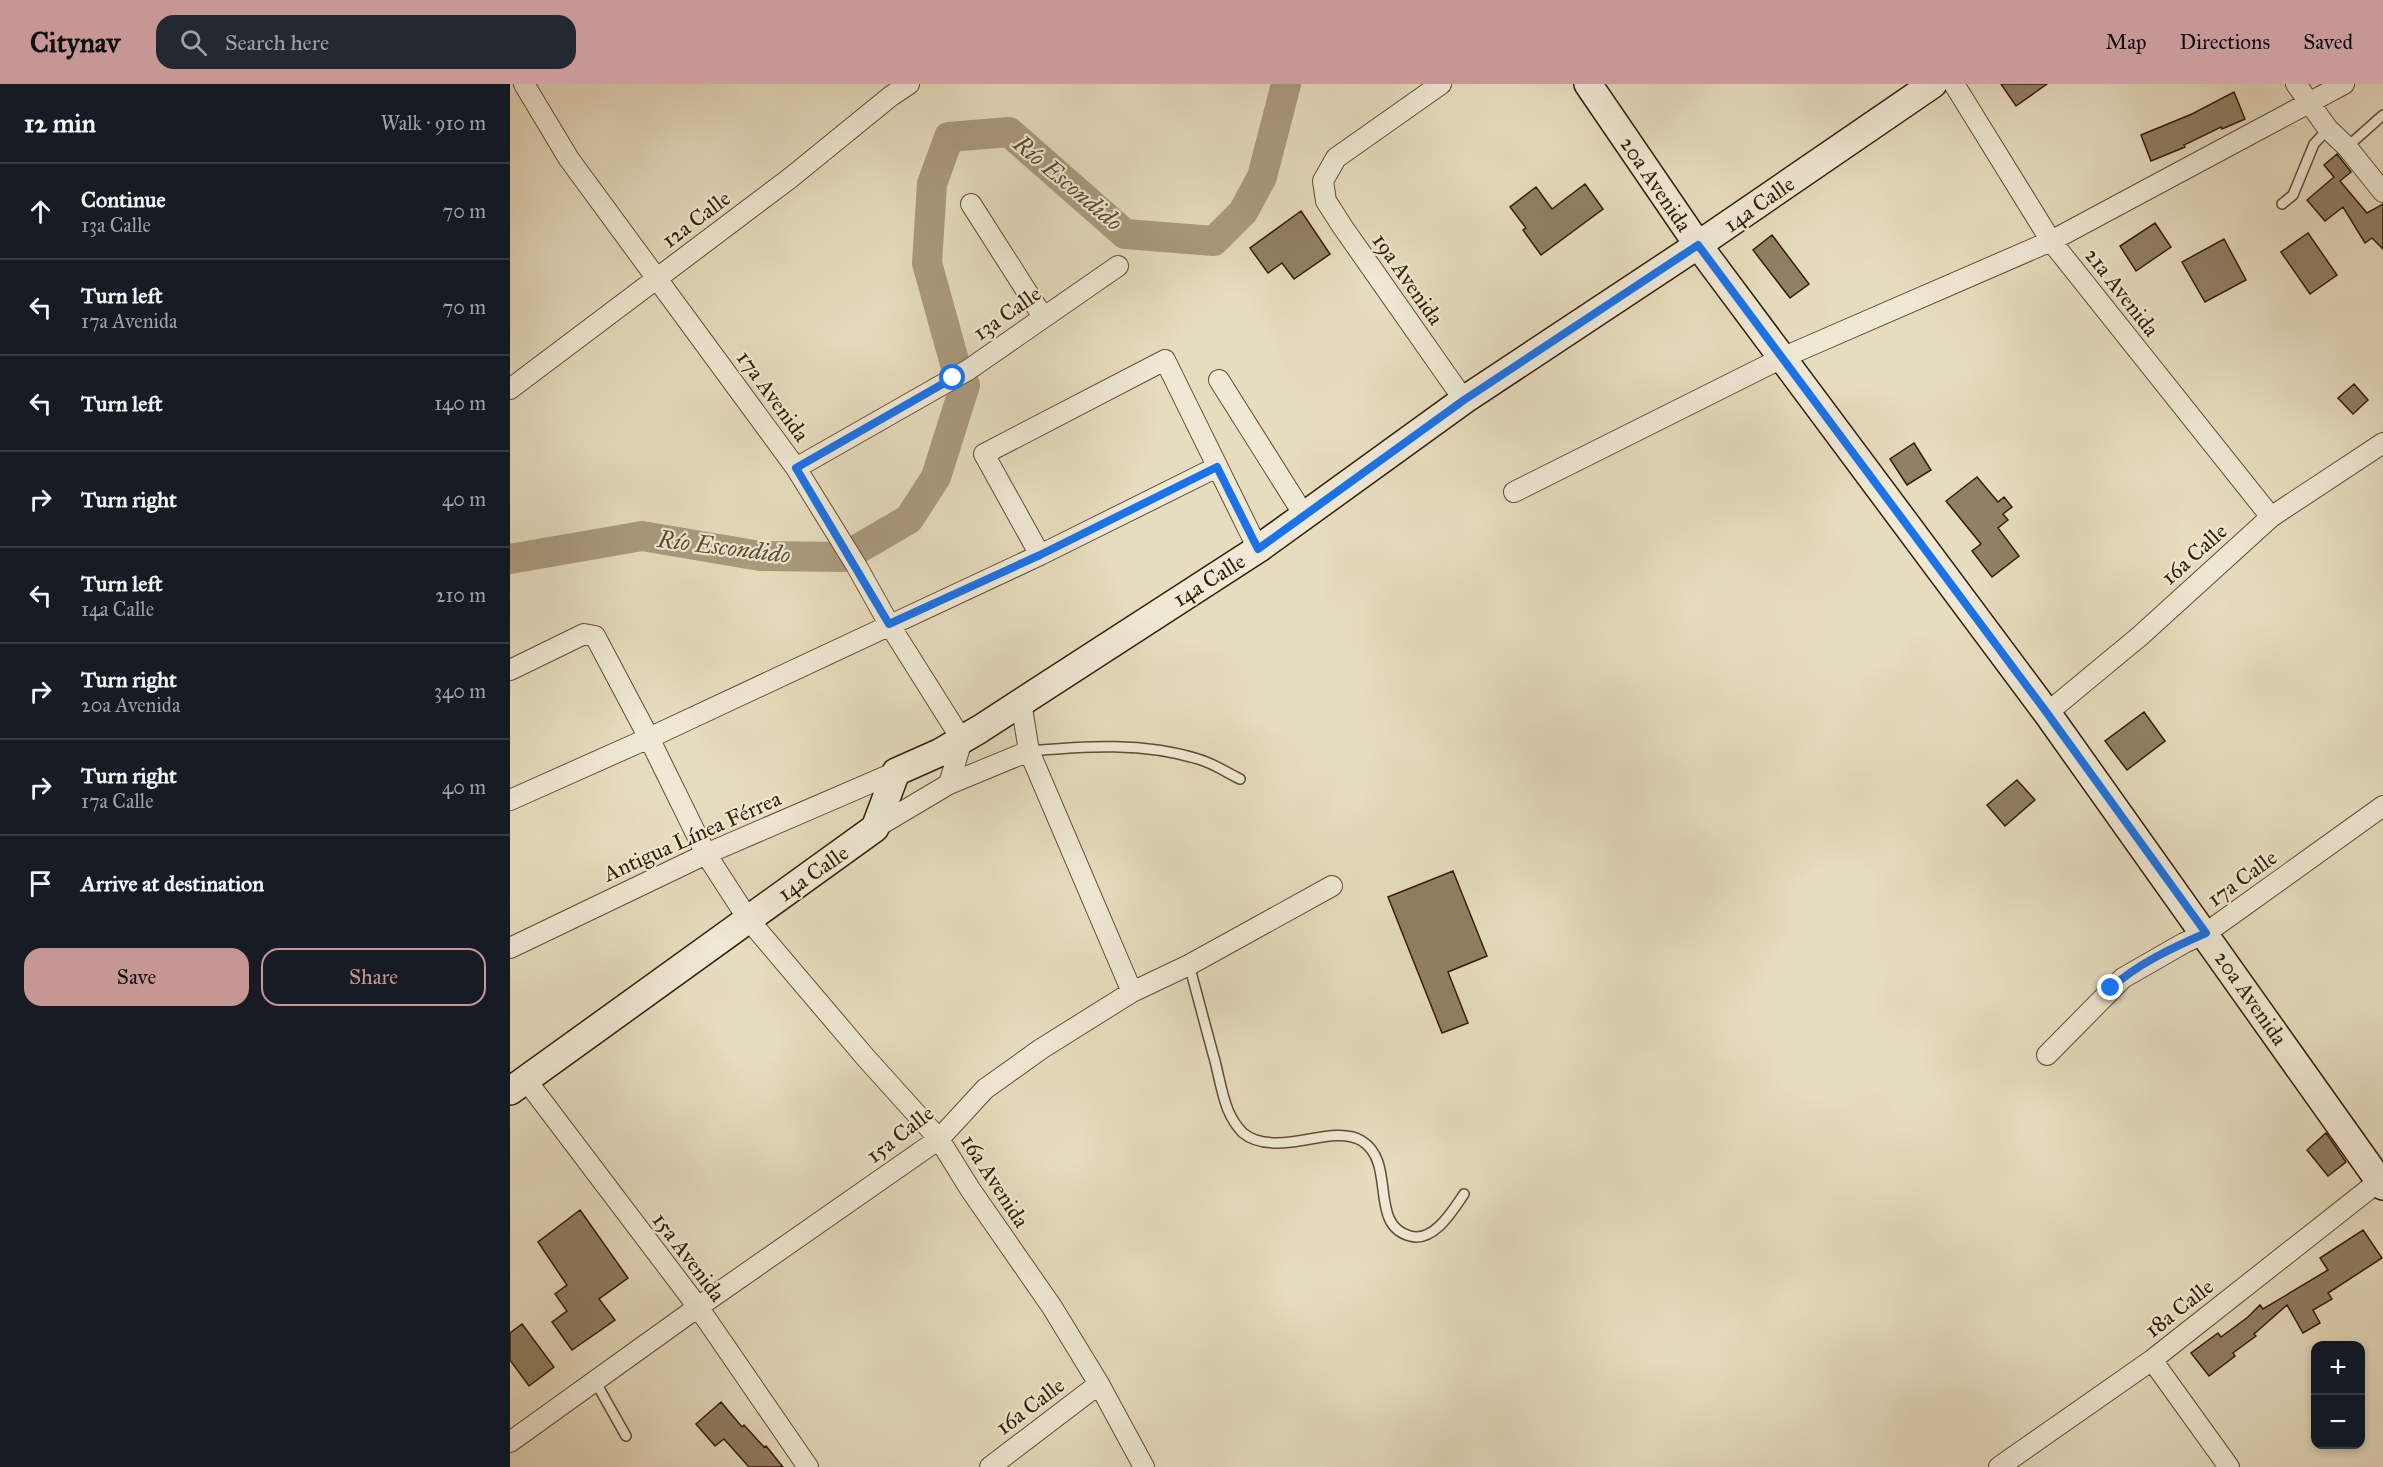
<!DOCTYPE html>
<meta charset="utf-8">
<style>
body{margin:0;font-family:"IM FELL Great Primer",serif;background:#242831;color:#f1f3f6}
.controls{position:absolute;right:18px;bottom:18px;display:grid;overflow:hidden;border-radius:12px;box-shadow:0 3px 9px #0003}
.controls button{width:54px;height:54px;display:grid;place-items:center;padding:0;border:0;border-bottom:2px solid #363941;background:#171b24;color:#f1f3f6;font:30px sans-serif}
.stop{position:absolute;width:18px;height:18px;margin:-14px;border:4px solid #1a73e8;border-radius:50%;background:#fff}
.stop.end{background:#1a73e8;border-color:#fff;box-shadow:0 2px 6px #0008}
.list{margin:0;padding:0;list-style:none}
h2{display:flex;justify-content:space-between;align-items:center;height:78px;margin:0;padding:0 24px;font-size:26px}
h2 small{font-size:20px;font-weight:400;color:#9ea1a6}
.list li{display:grid;grid-template-columns:39px 1fr auto;gap:18px;align-items:center;box-sizing:border-box;height:96px;padding:0 24px;border-top:2px solid #363941}
.list b{display:block;font-size:22px;white-space:nowrap}
.list p{margin:0;font-size:20px;white-space:nowrap;color:#9ea1a6}
.list em{font-size:20px;font-style:normal;color:#9ea1a6}
.actions{display:flex;gap:12px;padding:18px 24px}
.actions a{flex:1;padding:14px 0;border:2px solid #c59692;border-radius:18px;text-align:center;font-size:21px;color:#c59692}
.actions .main{background:#c59692;color:#111}
.icon{flex:none;width:33px;height:33px;fill:none;stroke:currentColor;stroke-width:2;stroke-linecap:round;stroke-linejoin:round}
.map{position:relative;flex:none;width:1873px;height:1383px;overflow:hidden}
header{display:flex;align-items:center;gap:36px;box-sizing:border-box;height:84px;padding:0 30px;background:#c59692;color:#111}
header strong{font-size:28px}
nav{display:flex;gap:33px;margin-inline-start:auto;font-size:21px}
.search{width:420px;height:54px;background:#242831;display:flex;align-items:center;gap:15px;box-sizing:border-box;padding:0 21px;border-radius:18px;color:#9ea1a6;font-size:22px}
main{display:flex}
aside{flex:1;background:#171b24}
.map>svg:first-child{display:block}
</style>
<header>
<strong>Citynav</strong>
<div class="search"><svg class="icon" aria-label="search" viewBox="0 0 24 24"><circle cx="10" cy="10" r="6"/><path d="M15 15l6 6"/></svg>Search here</div>
<nav><a>Map</a><a>Directions</a><a>Saved</a></nav>
</header>
<main>
<aside>
<h2>12 min<small>Walk · 910 m</small></h2>
<ul class="list">
<li><svg class="icon" aria-label="ahead" viewBox="0 0 24 24"><path d="M12 20V5M6 11l6-6 6 6"/></svg><div><b>Continue</b><p>13a Calle</p></div><em>70 m</em></li>
<li><svg class="icon" aria-label="left" viewBox="0 0 24 24"><path d="M17 20v-9H6M10 6l-5 5 5 5"/></svg><div><b>Turn left</b><p>17a Avenida</p></div><em>70 m</em></li>
<li><svg class="icon" aria-label="left" viewBox="0 0 24 24"><path d="M17 20v-9H6M10 6l-5 5 5 5"/></svg><div><b>Turn left</b></div><em>140 m</em></li>
<li><svg class="icon" aria-label="right" viewBox="0 0 24 24"><path d="M7 20v-9h11M14 6l5 5-5 5"/></svg><div><b>Turn right</b></div><em>40 m</em></li>
<li><svg class="icon" aria-label="left" viewBox="0 0 24 24"><path d="M17 20v-9H6M10 6l-5 5 5 5"/></svg><div><b>Turn left</b><p>14a Calle</p></div><em>210 m</em></li>
<li><svg class="icon" aria-label="right" viewBox="0 0 24 24"><path d="M7 20v-9h11M14 6l5 5-5 5"/></svg><div><b>Turn right</b><p>20a Avenida</p></div><em>340 m</em></li>
<li><svg class="icon" aria-label="right" viewBox="0 0 24 24"><path d="M7 20v-9h11M14 6l5 5-5 5"/></svg><div><b>Turn right</b><p>17a Calle</p></div><em>40 m</em></li>
<li><svg class="icon" aria-label="arrive" viewBox="0 0 24 24"><path d="M6 21V4h12l-3 4 3 4H6"/></svg><div><b>Arrive at destination</b></div></li>
</ul>
<div class="actions"><a class="main">Save</a><a>Share</a></div>
</aside>
<div class="map">
<svg width="1873" height="1383" viewBox="0 0 1873 1383">
<rect width="100%" height="100%" fill="#e6dcbe"/>
<filter id="stains"><feTurbulence type="fractalNoise" baseFrequency=".00333" numOctaves="4"/><feColorMatrix values="0 0 0 0 .2 0 0 0 0 .09 0 0 0 0 .02 0 0 0 .5 -.17"/></filter>
<radialGradient id="worn" r=".72"><stop offset=".6" stop-color="#630" stop-opacity="0"/><stop offset="1" stop-color="#630" stop-opacity=".3"/></radialGradient>
<g fill="none" stroke-linecap="round" stroke-linejoin="round">
<!-- river -->
<path stroke="#aa9b7e" stroke-width="30" d="M 0,475 L 132,452 L 250,472 L 334,473 L 399,435 L 426,393 L 455,301 L 445,280 L 417,179 L 422,100 L 439,53 L 499,48 L 615,150 L 704,157 L 733,128 L 752,93 L 776,0"/>
</g>
<!-- building -->
<path fill="#918064" stroke="#351c03" stroke-width="1.5" d="M 1491,0 L 1537,0 L 1506,22 Z
M 1724,8 L 1735,35 L 1712,45 L 1711,43 L 1674,61 L 1675,63 L 1641,77 L 1631,51 L 1682,30 Z
M 1827,70 L 1841,88 L 1830,97 L 1857,129 L 1873,120 L 1873,165 L 1862,154 L 1855,159 L 1833,123 L 1815,137 L 1797,116 L 1824,93 L 1814,81 Z
M 1075,100 L 1093,125 L 1031,171 L 1013,146 L 1016,144 L 1000,123 L 1026,103 L 1042,125 Z
M 791,127 L 820,170 L 784,195 L 772,179 L 758,189 L 740,164 Z
M 1645,139 L 1661,163 L 1626,187 L 1610,162 Z
M 1798,149 L 1827,191 L 1800,210 L 1771,168 Z
M 1262,151 L 1299,200 L 1280,214 L 1243,166 Z
M 1714,155 L 1736,196 L 1695,218 L 1672,178 Z
M 1844,300 L 1858,316 L 1843,330 L 1828,314 Z
M 1404,359 L 1421,386 L 1397,401 L 1380,375 Z
M 1467,393 L 1488,418 L 1494,413 L 1502,423 L 1493,430 L 1498,436 L 1488,444 L 1509,472 L 1482,493 L 1462,467 L 1471,460 L 1436,417 Z
M 1634,628 L 1655,657 L 1617,686 L 1595,657 Z
M 1507,696 L 1525,716 L 1495,742 L 1477,721 Z
M 943,787 L 977,872 L 938,888 L 958,939 L 932,949 L 878,813 Z
M 1816,1049 L 1836,1078 L 1818,1092 L 1797,1066 Z
M 70,1126 L 118,1194 L 89,1215 L 105,1236 L 62,1266 L 42,1238 L 57,1227 L 45,1210 L 57,1201 L 28,1158 Z
M 1853,1146 L 1872,1174 L 1818,1209 L 1822,1215 L 1803,1226 L 1810,1239 L 1793,1249 L 1777,1221 L 1744,1250 L 1746,1252 L 1723,1269 L 1725,1272 L 1699,1292 L 1681,1269 L 1708,1249 L 1711,1253 L 1738,1233 L 1750,1221 L 1753,1225 L 1818,1186 L 1810,1174 Z
M 12,1240 L 44,1283 L 19,1302 L 0,1276 L 0,1249 Z
M 211,1318 L 232,1343 L 234,1341 L 254,1363 L 256,1362 L 273,1383 L 239,1383 L 214,1355 L 205,1362 L 186,1340 Z"/>
<g fill="none" stroke-linecap="round" stroke-linejoin="round">
<defs>
<path id="lane" d="M 1837,63 L 1873,31
M 1772,120 L 1783,111 L 1804,60 L 1818,45
M 519,667 C 576,662 633,658 688,675 C 703,679 717,689 730,695
M 679,881 C 688,913 696,945 705,977 C 709,993 712,1011 718,1026 C 721,1033 727,1043 733,1049 C 745,1059 765,1060 781,1058 C 802,1056 833,1045 852,1057 C 887,1079 858,1141 900,1152 C 924,1159 943,1126 954,1110
M 85,1297 L 116,1352"/>
<path id="street" d="M 14,0 L 59,75 L 286,384 L 346,481 L 379,540 L 452,656 L 439,700
M 931,0 L 826,74 L 813,97 L 816,117 L 832,142 L 954,316
M 1444,0 L 1541,157 L 1761,433
M 1786,0 L 1818,45 L 1837,63 L 1873,108
M 461,120 L 533,233
M 709,296 L 794,431
M 0,305 L 279,95 L 381,12 L 399,0
M 286,384 L 458,286 L 608,182
M 1004,408 L 1274,273 L 1541,157 L 1834,0
M 530,471 L 474,370 L 655,276 L 748,465
M 0,586 L 74,550 L 85,552 L 139,654 L 196,770 L 238,835 L 356,974 L 429,1055 L 460,1105 L 542,1223 L 589,1300 L 634,1383
M 511,618 L 519,667
M 1537,629 L 1630,552 L 1761,433 L 1873,359
M 0,716 L 139,654 L 530,471 L 707,383
M 365,744 L 439,700 L 519,667 L 622,908
M 0,864 L 196,770 L 386,688
M 1537,971 L 1613,894 L 1674,859 L 1696,849 L 1873,722
M 16,996 L 188,1223 L 298,1383
M 1642,1276 L 1719,1383
M 0,1358 L 188,1223 L 429,1055 L 475,1005 L 531,965 L 622,908 L 679,881 L 822,802
M 480,1383 L 589,1300
M 1489,1383 L 1642,1276 L 1873,1094"/>
<path id="secondary" d="M 1078,0 L 1188,161 L 1537,629 L 1873,1102
M 0,1007 L 365,744 L 386,688 L 431,668 L 470,645 L 748,465 L 954,316 L 1188,161 L 1423,0"/>
</defs>
<!-- lane casing -->
<use href="#lane" stroke="#614c32" stroke-width="12"/>
<!-- street casing -->
<use href="#street" stroke="#614c32" stroke-width="22"/>
<!-- secondary casing -->
<use href="#secondary" stroke="#351c03" stroke-width="30"/>
<!-- lane -->
<use href="#lane" stroke="#efe8d5" stroke-width="9"/>
<!-- street -->
<use href="#street" stroke="#efe8d5" stroke-width="20"/>
<!-- secondary -->
<use href="#secondary" stroke="#efe8d5" stroke-width="27"/>
</g>
<g fill="none" stroke-linecap="round" stroke-linejoin="round">
<!-- route -->
<path stroke="#1a73e8" stroke-width="8" d="M 443,294 L 286,384 L 379,540 L 530,471 L 707,383 L 748,465 L 954,316 L 1188,161 L 1537,629 L 1696,849 C 1664,863 1627,880 1601,904"/>
</g>
<g text-anchor="middle" dominant-baseline="central" stroke-width="4.5" stroke-linejoin="round" paint-order="stroke">
<!-- street labels -->
<g font-size="22" fill="#351c03" stroke="#efe8d5">
<text transform="translate(1146 100) rotate(56)">20a Avenida</text>
<text transform="translate(1249 120) rotate(-35)">14a Calle</text>
<text transform="translate(186 135) rotate(-37)">12a Calle</text>
<text transform="translate(898 195) rotate(55)">19a Avenida</text>
<text transform="translate(1612 208) rotate(52)">21a Avenida</text>
<text transform="translate(497 229) rotate(-35)">13a Calle</text>
<text transform="translate(263 312) rotate(54)">17a Avenida</text>
<text transform="translate(1684 470) rotate(-42)">16a Calle</text>
<text transform="translate(699 496) rotate(-32)">14a Calle</text>
<text transform="translate(182 752) rotate(-24)">Antigua Línea Férrea</text>
<text transform="translate(303 789) rotate(-35)">14a Calle</text>
<text transform="translate(1732 794) rotate(-36)">17a Calle</text>
<text transform="translate(1741 914) rotate(55)">20a Avenida</text>
<text transform="translate(390 1050) rotate(-38)">15a Calle</text>
<text transform="translate(485 1097) rotate(57)">16a Avenida</text>
<text transform="translate(179 1173) rotate(53)">15a Avenida</text>
<text transform="translate(1669 1224) rotate(-38)">18a Calle</text>
<text transform="translate(520 1322) rotate(-37)">16a Calle</text>
</g>
<!-- water labels -->
<g font-size="24" font-style="italic" fill="#5e482e" stroke="#efe8d5">
<text transform="translate(558 99) rotate(40)">Río Escondido</text>
<text transform="translate(214 463) rotate(7)">Río Escondido</text>
</g>
</g>
<rect width="100%" height="100%" filter="url(#stains)"/>
<rect width="100%" height="100%" fill="url(#worn)"/>
</svg>
<div class="controls">
<button>+</button>
<button>−</button>
</div>
<div class="stop" style="left:443px;top:294px"></div>
<div class="stop end" style="left:1601px;top:904px"></div>
</div>
</main>
